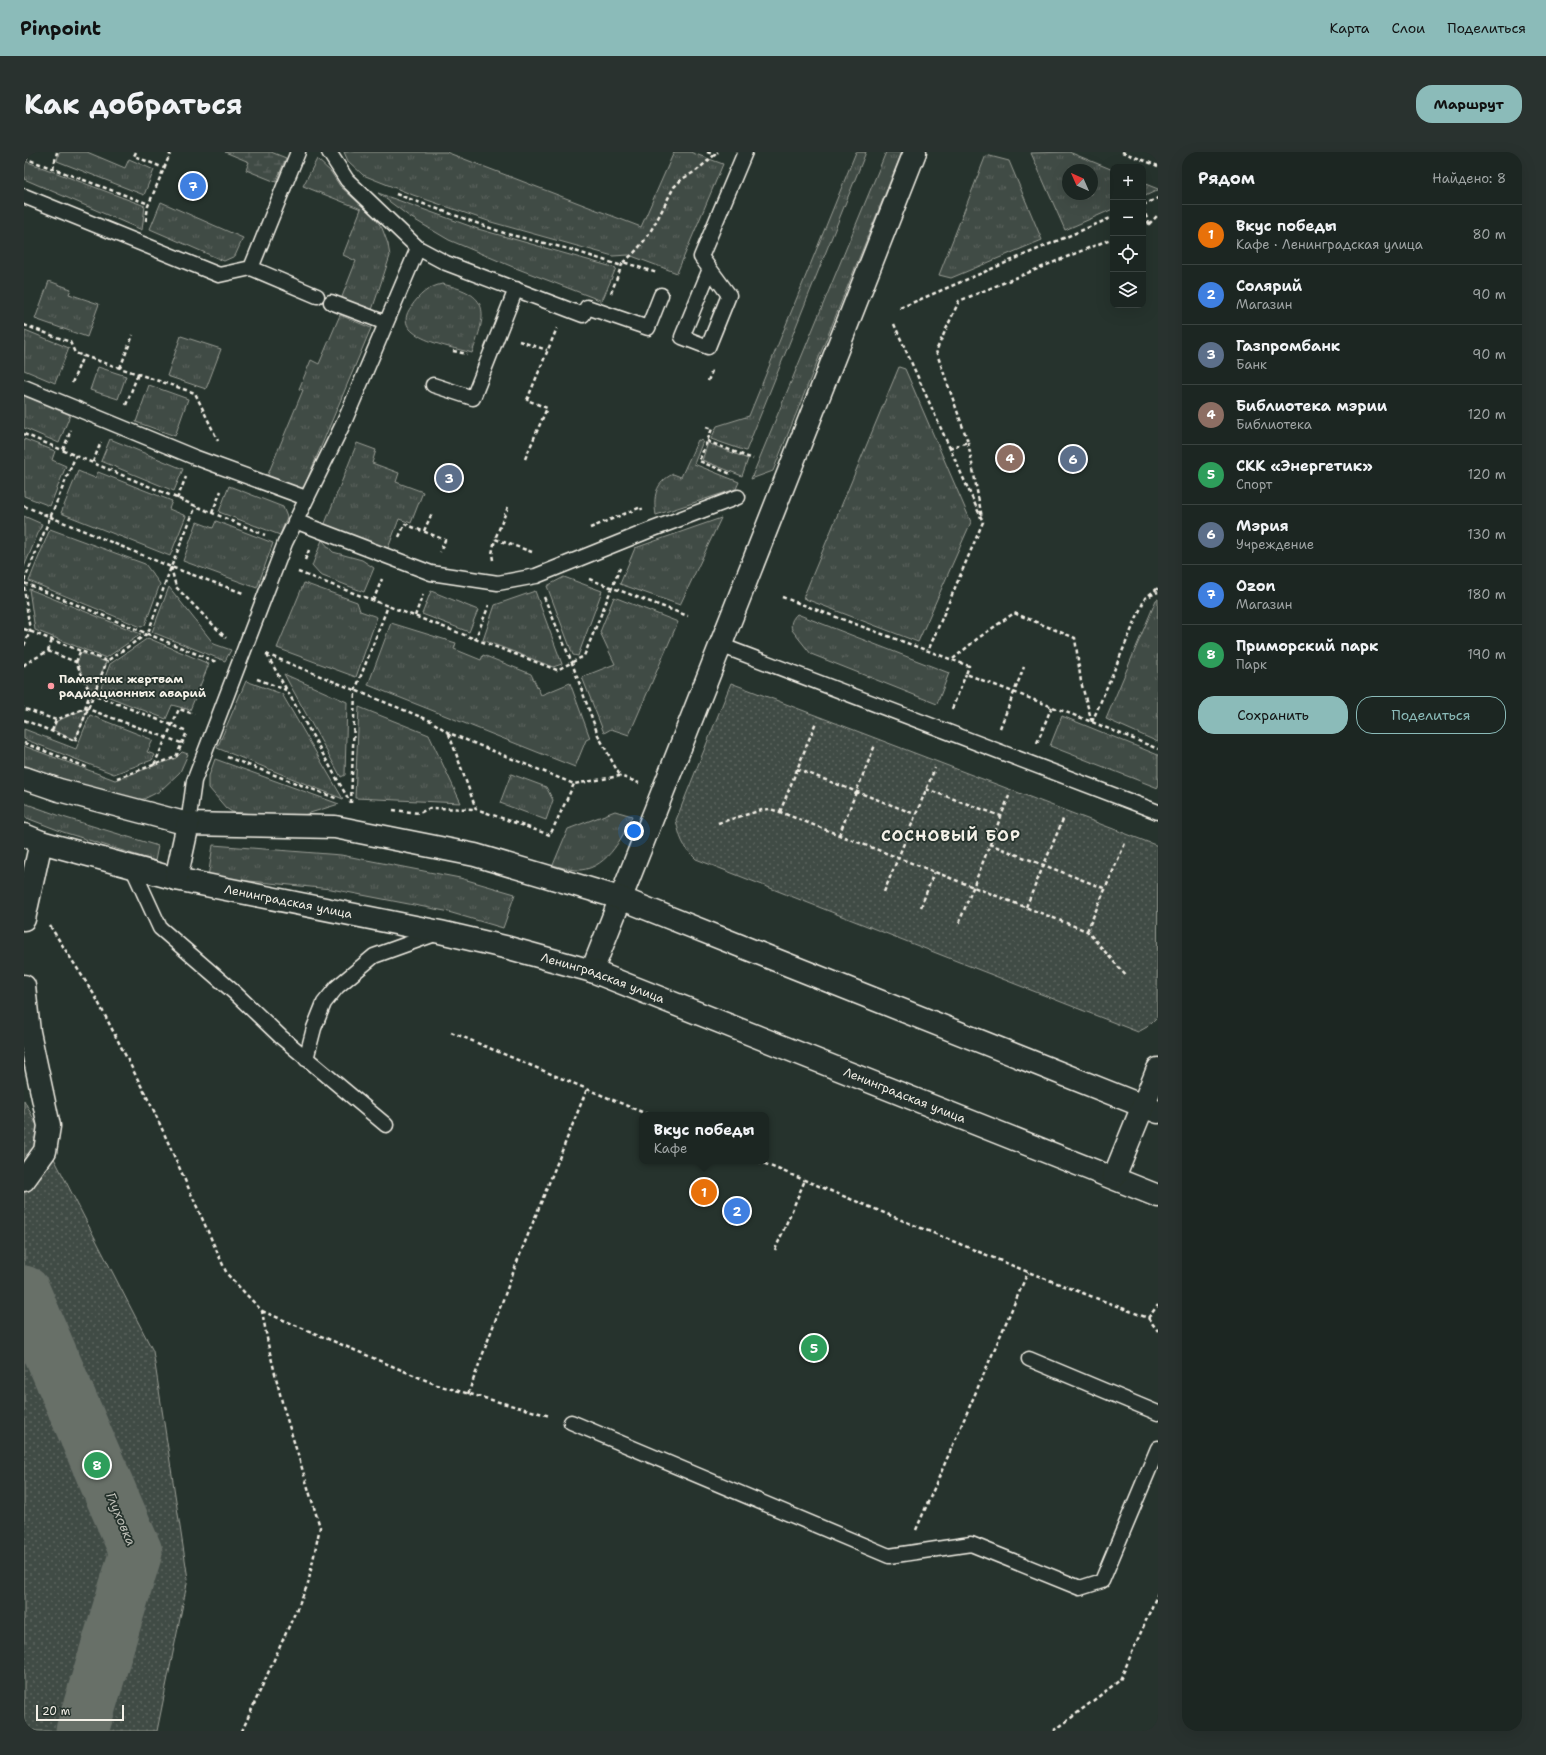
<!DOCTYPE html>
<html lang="ru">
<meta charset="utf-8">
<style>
body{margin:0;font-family:"Shantell Sans",sans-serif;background:#29322f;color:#f1f3f6}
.controls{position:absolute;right:12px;top:12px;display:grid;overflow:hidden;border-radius:8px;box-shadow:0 4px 16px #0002}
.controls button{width:36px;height:36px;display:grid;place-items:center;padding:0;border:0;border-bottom:1px solid #3a4340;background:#1c2622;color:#f1f3f6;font:20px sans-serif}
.compass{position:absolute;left:1038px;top:12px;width:36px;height:36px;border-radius:50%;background:#1c2622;box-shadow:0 4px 16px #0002;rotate:315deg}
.scale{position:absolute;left:12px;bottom:10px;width:88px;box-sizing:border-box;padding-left:4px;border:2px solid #f4f1e8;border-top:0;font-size:11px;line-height:14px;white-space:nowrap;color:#f4f1e8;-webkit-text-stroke:3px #26332d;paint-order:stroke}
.you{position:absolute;left:610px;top:679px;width:14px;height:14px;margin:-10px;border:3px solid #fff;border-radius:50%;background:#1a73e8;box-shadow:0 0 0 6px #1a73e833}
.badge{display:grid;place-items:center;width:26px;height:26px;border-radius:50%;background:#8bbbb9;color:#fff;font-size:13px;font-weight:700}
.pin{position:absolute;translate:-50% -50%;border:2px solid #fff;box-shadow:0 1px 4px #0006}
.popup{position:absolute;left:615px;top:960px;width:130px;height:52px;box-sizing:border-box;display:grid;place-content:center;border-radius:8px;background:#1c2622;filter:drop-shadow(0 1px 3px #0005);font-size:13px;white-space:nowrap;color:#a0a5a5}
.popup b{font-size:15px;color:#f1f3f6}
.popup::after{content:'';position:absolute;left:50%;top:100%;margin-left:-8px;border:8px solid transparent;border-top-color:#1c2622}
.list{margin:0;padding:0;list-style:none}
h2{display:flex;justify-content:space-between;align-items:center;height:52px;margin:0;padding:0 16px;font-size:17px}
h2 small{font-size:13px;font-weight:400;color:#a0a5a5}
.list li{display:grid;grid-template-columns:26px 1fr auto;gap:12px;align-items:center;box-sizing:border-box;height:60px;padding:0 16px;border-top:1px solid #3a4340}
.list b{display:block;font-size:15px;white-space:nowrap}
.list p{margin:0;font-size:13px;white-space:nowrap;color:#a0a5a5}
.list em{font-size:13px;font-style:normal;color:#a0a5a5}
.actions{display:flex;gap:8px;padding:12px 16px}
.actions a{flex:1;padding:9px 0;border:1px solid #8bbbb9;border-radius:16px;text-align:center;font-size:14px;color:#8bbbb9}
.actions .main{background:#8bbbb9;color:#111}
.icon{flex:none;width:22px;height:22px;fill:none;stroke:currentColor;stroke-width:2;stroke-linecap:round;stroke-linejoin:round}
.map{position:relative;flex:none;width:1134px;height:1579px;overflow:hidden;border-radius:16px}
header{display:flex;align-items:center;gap:24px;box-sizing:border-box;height:56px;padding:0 20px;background:#8bbbb9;color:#111}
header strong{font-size:19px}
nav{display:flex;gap:22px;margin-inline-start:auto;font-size:14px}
.intro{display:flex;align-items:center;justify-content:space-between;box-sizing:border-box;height:96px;padding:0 24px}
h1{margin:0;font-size:28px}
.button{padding:10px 18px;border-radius:16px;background:#8bbbb9;color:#111;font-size:14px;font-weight:700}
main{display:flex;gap:24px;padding:0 24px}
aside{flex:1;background:#1c2622;border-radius:16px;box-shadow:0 4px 16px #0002}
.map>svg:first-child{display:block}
</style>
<header>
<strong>Pinpoint</strong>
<nav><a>Карта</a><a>Слои</a><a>Поделиться</a></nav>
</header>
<div class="intro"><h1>Как добраться</h1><a class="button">Маршрут</a></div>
<main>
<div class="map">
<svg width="1134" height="1579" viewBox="0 0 1134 1579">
<defs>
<pattern id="grass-tufts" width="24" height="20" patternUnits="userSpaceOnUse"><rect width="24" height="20" fill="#414b45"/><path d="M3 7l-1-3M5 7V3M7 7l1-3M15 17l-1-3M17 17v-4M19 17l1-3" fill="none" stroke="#5d6560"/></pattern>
<pattern id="wetland-marsh" width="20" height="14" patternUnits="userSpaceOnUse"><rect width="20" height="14" fill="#414b45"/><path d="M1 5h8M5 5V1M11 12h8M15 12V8" fill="none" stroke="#5d6560"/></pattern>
<pattern id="park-dots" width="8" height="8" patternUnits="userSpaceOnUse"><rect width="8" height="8" fill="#414b45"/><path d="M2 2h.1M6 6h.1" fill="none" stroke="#5d6560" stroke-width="1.8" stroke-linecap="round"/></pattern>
</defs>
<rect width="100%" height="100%" fill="#26332d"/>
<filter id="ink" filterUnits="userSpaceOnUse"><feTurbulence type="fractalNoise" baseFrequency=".025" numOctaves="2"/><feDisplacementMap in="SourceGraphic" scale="8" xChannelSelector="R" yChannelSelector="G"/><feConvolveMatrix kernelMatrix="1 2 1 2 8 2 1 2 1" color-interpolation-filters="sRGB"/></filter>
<g filter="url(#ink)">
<!-- grass -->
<path fill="url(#grass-tufts)" stroke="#9a9e96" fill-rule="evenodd" d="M 35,0 L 63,0 L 101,16 L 105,7 L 130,18 L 120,43 L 33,9 Z
M 320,0 L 422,0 L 617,75 L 650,0 L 666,0 L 699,12 L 653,121 L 605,103 L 589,104 L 467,70 L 389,43 L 339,23 L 324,9 Z
M 832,0 L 842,0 L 722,299 L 687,287 L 693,274 L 725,264 Z
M 862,0 L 878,0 L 749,319 L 727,327 Z
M 1045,0 L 1089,18 L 1089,57 L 1041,78 L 1007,1 ZM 1044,18 L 1068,18 L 1068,42 L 1044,42 Z
M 962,3 L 985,9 L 1018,88 L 927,126 L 915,123 Z
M 293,7 L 307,20 L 316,34 L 351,66 L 358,76 L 364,92 L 366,104 L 347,161 L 316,150 L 332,109 L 319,103 L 337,57 L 279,34 Z
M 1,9 L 121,54 L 118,78 L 0,27 Z
M 1119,31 L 1134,37 L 1134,38 L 1119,45 Z
M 354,41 L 454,77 L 592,116 L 578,149 L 489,115 L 425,88 L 386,65 Z
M 137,50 L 219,86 L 211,104 L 200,109 L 126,77 Z
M 25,129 L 47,137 L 45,142 L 75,152 L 63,185 L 11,167 Z
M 418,132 C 467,143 463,160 448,201 C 429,195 364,186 387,155 C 395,143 404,135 418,132 Z
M 316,163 L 347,176 L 277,342 L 242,327 L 279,238 L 275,237 L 287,208 L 295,212 Z
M 1,178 L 45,196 L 31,231 L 0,218 Z
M 157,184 L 197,197 L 182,237 L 143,224 Z
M 74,215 L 102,224 L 94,247 L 66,238 Z
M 875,215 L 881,217 L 947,370 L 894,490 L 779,446 Z
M 125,233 L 164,247 L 151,284 L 112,270 Z
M 0,244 L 46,263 L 35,291 L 0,276 Z
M 0,287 L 31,299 L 28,308 L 42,314 L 26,354 L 0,344 Z
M 86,287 L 159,317 L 150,339 L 77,309 Z
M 674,288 L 679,289 L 670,312 L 715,330 L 712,337 L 632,363 C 629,345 631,331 649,322 L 657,325 Z
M 333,291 L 352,298 L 348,311 L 375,321 L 372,330 L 399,340 L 387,371 L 375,367 L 363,399 L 300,374 Z
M 684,291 L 724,307 L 718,324 L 678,308 Z
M 54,319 L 71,326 L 74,320 L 148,349 L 145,357 L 162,364 L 146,404 L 37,361 Z
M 205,334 L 259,355 L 263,365 L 256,383 L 195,360 Z
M 0,364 L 18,372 L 0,415 Z
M 697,366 L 656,453 L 596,432 L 611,396 Z
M 192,369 L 249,391 L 233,436 L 159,409 L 173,370 L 189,376 Z
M 26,377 L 121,412 L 136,432 L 121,473 L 117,475 L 5,429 Z
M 298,388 L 309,400 L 338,408 L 350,416 L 340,440 L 296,423 L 288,414 Z
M 540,425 L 578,439 L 554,504 L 549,503 L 523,434 Z
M 280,431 L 333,450 L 336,459 L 353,465 L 332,525 L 253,496 Z
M 145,435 L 190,492 L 207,498 L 201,509 L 128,480 Z
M 5,437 L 117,482 L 82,506 L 11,478 Z
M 407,439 L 454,458 L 445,480 L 398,462 Z
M 511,439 L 538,512 L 529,515 L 459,488 L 471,453 Z
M 590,445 L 654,470 L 605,583 L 587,577 L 580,581 L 558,525 L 591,512 L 576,480 Z
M 1134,447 L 1134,590 L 1082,567 L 1132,448 Z
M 773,462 L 925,521 L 913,552 L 787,502 L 768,478 C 766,471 768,467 773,462 Z
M 367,471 L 432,491 L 430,497 L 457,508 L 459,503 L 507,522 L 517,543 L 546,531 L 566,586 L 562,588 L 551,615 L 344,533 Z
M 124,486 L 185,512 L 166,558 L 148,553 L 142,567 L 75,541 L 86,512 Z
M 57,501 L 82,510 L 70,541 L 67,540 L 53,511 Z
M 260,522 L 323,550 L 321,623 L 317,625 Z
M 222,529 L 258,542 L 319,647 L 193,596 Z
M 335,555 L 405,583 L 437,651 L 331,646 Z
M 61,557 L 64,558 L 51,588 L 29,578 L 33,569 Z
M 66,563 L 129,588 L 123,600 L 131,603 L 128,608 L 90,622 L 0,587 L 0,577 L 52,597 Z
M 1038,564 L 1134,603 L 1134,636 L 1026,594 Z
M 0,594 L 91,628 L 152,606 L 158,600 L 164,602 L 156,620 L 136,639 L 120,647 L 104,649 L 96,649 L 0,613 Z
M 191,607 L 315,652 L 270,666 L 208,660 L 202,656 L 185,636 L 185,624 Z
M 487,622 L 522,635 L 529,648 L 522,668 L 476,651 Z
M 0,651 L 42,666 L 134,694 L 131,709 L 39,680 L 0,665 Z
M 591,659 L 608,664 C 598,687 581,720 551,718 C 543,717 536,715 529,713 L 544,677 Z
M 189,693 L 317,703 L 436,726 L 491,742 L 479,776 L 421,759 L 307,737 L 184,725 Z"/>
<!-- wetland -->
<path fill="url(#wetland-marsh)" stroke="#9a9e96" d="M 201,0 L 247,0 L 262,6 L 252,30 L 222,18 L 225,10 Z"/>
<!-- park -->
<path fill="url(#park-dots)" stroke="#9a9e96" d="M 707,531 L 1134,694 L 1133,865 L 1123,875 L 1114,880 L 672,707 C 658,694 656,686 652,668 Z
M 0,948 L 129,1199 L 164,1427 L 133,1579 L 0,1579 Z"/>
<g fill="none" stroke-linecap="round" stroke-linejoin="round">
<!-- river -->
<path stroke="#676f68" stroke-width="53" d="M 0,1140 L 112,1400 L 58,1579"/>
<defs>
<path id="lane" d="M 305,0 L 323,28 L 394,96 L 422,111 L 559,163 L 563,155 L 624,176 L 637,143
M 0,44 L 195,123 L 227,116 L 293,144
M 227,116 L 274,0
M 686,117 L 658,185 L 684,195 L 705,143 L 677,105 L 721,0
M 307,150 L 362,171
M 409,233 L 449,246 L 492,137
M 0,235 L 170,305 L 282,346
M 271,369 L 407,421 L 474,431 L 512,424 L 624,379 L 714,345
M 696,493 L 1134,660
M 164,672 L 170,629 L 261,391 L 321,268 L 394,96
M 108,715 L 136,776 L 211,841 L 257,885 L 362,973
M 282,907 L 290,876 L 300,851 L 313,835 L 350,804 L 414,781
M 1005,1207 L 1134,1261
M 547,1270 L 865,1404 L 947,1392 L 1056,1436 L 1078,1429 L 1134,1296"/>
<path id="street" d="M 0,767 L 17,690
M 568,819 L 891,0
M 0,834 L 5,880 L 25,974 L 21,999 L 0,1028"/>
<g id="secondary">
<path d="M 0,626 L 35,638 L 164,672 L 311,675 L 451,703 L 596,746 L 1134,960"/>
<path id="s1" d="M 0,683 L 17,690 L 152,727 L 416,780 L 485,796 L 568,819 L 1134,1044"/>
<path d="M 152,727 L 164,672"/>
<path d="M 1090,1025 L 1134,917"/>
</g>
</defs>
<!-- lane casing -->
<use href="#lane" stroke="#f4f1e8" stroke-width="17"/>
<!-- street casing -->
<use href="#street" stroke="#f4f1e8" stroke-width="25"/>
<!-- secondary casing -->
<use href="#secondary" stroke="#f4f1e8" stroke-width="25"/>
<!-- path -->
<path stroke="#f4f1e8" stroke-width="2.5" stroke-dasharray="4 3" stroke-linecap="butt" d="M 112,0 L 110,4 L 140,16
M 683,0 L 692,3
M 1098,0 L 1134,14
M 0,4 L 2,0
M 0,6 L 125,52
M 29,17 L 33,0
M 372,42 L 483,82 L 545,97 L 598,114
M 1119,53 L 1134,46
M 1119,56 L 1125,72 L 1119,74
M 122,69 L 124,54 L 147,0
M 1125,72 L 1134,63
M 599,110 C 623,94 637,59 650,35 L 658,27 L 672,19 L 694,0
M 587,141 L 599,110 L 633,121
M 876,156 L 1089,65
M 870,172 L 959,370 L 904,499
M 0,173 L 46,190 L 51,201 L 171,241 L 194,289
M 495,189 L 523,198
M 429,199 L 443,202
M 96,216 L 109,183
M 684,229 L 689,216
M 48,231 L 59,204
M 102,253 L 114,222
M 682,275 L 688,277 L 675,309 L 707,322
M 0,282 L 241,383
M 683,289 L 729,307
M 944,290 L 958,366
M 925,296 L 944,290 L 912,199 L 935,149 L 1089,86
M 39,298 L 47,278
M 501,307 L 523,256 L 503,248 L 533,176
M 69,310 L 77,290
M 153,347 L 162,325
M 0,354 L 147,415 L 219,441
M 484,355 L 471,387 L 508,400
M 188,361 L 197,339
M 566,376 L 617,355 L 618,358
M 400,379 L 408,361
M 375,385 L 381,372 L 421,388 L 416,400
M 281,408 L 285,398
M 469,408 L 468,402 L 471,387
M 147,415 L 152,435 L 202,486
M 274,420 L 533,518 L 560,504 L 596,416
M 565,427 L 664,464
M 0,429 L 52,303
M 0,431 L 192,510
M 0,435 L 6,479 L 0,494
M 1125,443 L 1134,436
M 520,445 L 548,511 L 574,583 L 596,624
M 758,445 L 945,514 L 942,522 L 1068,570 L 1134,597
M 349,449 L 358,427
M 391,464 L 399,442
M 0,477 L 83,509 L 124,481 L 147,415 L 172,354
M 451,488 L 465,453
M 24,499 L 28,488
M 242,502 L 407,569 L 425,581 L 550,632 L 596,624 L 615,631
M 243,503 L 326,650
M 929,507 L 953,487 L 990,461 L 1051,486 L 1057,530 L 1068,570
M 52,510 L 56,500
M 0,514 L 1,512 L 24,499 L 52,510 L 66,541 L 61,556 L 32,568 L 1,557 L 0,555
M 233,527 L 262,538
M 66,541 L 163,579
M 61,556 L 160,592
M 928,557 L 942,522
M 0,568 L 51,589 L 83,509
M 1068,570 L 1121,446 L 1134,440
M 976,576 L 1000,515
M 28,579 L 32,568
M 425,582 L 452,657 L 526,683 L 550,632
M 0,591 L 65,616
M 1013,591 L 1028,554
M 203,605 L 314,647
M 130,613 L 155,557 L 170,562
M 773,617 L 891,662
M 93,626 L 152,605 L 162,582
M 902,637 L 977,664
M 327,651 L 331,539 L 364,454
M 369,658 L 395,661 L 406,656 L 452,657
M 756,660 L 792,570
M 694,671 L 738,658 L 746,657 L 756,660 L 1063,779 L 1103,825
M 815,683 L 851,593
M 965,692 L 1082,737
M 860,740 L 911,616
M 897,755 L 910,720
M 1002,755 L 1040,665
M 935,771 L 985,644
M 26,774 L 71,844 L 130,959 L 203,1122 L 238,1159 L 245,1197 L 259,1254 L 296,1375 L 284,1432 L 218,1579
M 1063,779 L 1102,689
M 427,880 L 625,963
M 734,1009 L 1004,1120 L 1124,1166 L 1134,1179
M 751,1098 L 781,1028
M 238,1159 L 413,1233 L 526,1264
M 1124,1166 L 1134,1153
M 444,1242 L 493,1110 L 563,937
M 892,1378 L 1004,1120
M 1030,1579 L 1096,1528 L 1134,1441"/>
<!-- lane -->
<use href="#lane" stroke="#26332d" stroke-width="14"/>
<!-- street -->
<use href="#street" stroke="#26332d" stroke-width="22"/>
<!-- secondary -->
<use href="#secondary" stroke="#26332d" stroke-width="22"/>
</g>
</g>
<!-- markers -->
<circle fill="#ff9aa2" stroke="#26332d" stroke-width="1.5" cx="27" cy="534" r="4"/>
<g text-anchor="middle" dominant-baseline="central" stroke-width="3.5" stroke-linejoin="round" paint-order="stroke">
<!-- poi labels -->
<g font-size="12" font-weight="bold" fill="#f4f1e8" stroke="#26332d" text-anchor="start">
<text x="35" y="527">Памятник жертвам<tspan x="35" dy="14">радиационных аварий</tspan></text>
</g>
<!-- street labels -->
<g font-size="12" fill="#f4f1e8" stroke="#26332d">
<text stroke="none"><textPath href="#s1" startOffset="273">Ленинградская улица</textPath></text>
<text stroke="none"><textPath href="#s1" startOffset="597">Ленинградская улица</textPath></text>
<text stroke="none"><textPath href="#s1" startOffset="921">Ленинградская улица</textPath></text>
</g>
<!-- water labels -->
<g font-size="13" font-style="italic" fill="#bcbdb5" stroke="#26332d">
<text transform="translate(97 1367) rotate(67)">Глуховка</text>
</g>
<!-- district labels -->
<g font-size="16" font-weight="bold" letter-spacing="1" fill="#f4f1e8" stroke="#26332d">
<text x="927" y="683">СОСНОВЫЙ БОР</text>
</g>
</g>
</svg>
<div class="controls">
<button>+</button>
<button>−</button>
<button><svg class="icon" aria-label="locate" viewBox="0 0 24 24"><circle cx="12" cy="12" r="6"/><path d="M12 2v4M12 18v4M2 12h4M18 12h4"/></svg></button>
<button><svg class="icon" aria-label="layers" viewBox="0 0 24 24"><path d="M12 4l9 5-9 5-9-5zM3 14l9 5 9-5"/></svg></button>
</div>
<svg class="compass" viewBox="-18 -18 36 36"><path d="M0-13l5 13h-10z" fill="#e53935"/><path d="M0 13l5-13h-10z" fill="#a0a5a5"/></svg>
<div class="scale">20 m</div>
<div class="you"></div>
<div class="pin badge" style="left:680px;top:1040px;background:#e8710a">1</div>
<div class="popup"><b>Вкус победы</b>Кафе</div>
<div class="pin badge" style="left:713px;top:1059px;background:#3f7fe0">2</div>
<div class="pin badge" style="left:425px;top:326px;background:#5c6f8a">3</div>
<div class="pin badge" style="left:986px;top:306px;background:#8d6e63">4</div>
<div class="pin badge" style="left:790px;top:1196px;background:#2e9e5b">5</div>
<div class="pin badge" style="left:1049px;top:307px;background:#5c6f8a">6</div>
<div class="pin badge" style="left:169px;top:34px;background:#3f7fe0">7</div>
<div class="pin badge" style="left:73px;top:1313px;background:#2e9e5b">8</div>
</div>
<aside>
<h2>Рядом<small>Найдено: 8</small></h2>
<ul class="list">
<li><span class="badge" style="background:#e8710a">1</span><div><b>Вкус победы</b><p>Кафе · Ленинградская улица</p></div><em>80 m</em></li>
<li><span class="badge" style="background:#3f7fe0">2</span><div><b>Солярий</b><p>Магазин</p></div><em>90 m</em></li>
<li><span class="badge" style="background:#5c6f8a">3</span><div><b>Газпромбанк</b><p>Банк</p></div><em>90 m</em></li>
<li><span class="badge" style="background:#8d6e63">4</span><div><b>Библиотека мэрии</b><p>Библиотека</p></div><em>120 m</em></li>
<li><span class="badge" style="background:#2e9e5b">5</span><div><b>СКК «Энергетик»</b><p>Спорт</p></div><em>120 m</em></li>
<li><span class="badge" style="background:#5c6f8a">6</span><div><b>Мэрия</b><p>Учреждение</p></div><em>130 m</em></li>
<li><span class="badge" style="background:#3f7fe0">7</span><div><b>Ozon</b><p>Магазин</p></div><em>180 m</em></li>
<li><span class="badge" style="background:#2e9e5b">8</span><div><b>Приморский парк</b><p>Парк</p></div><em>190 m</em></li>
</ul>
<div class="actions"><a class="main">Сохранить</a><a>Поделиться</a></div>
</aside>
</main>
